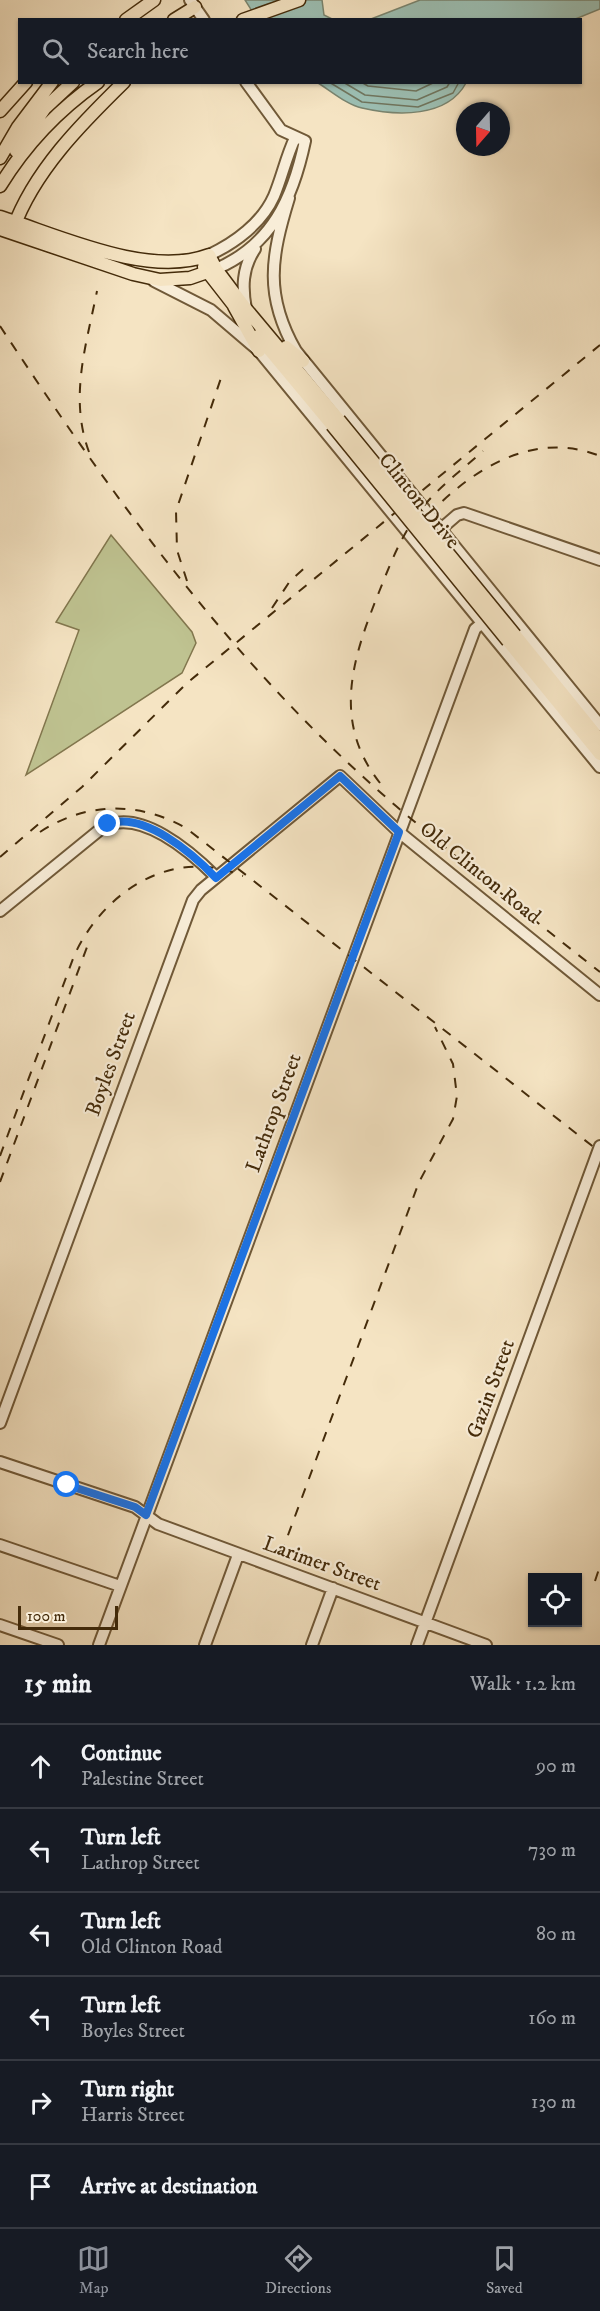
<!DOCTYPE html>
<meta charset="utf-8">
<style>
body{margin:0;font-family:"IM FELL DW Pica",serif;background:#20242c;color:#f1f3f6}
.controls{position:absolute;right:18px;bottom:18px;display:grid;overflow:hidden;border-radius:0px;box-shadow:0 2px 4px #0004}
.controls button{width:54px;height:54px;display:grid;place-items:center;padding:0;border:0;border-bottom:2px solid #363941;background:#171b24;color:#f1f3f6;font:30px sans-serif}
.compass{position:absolute;left:456px;top:102px;width:54px;height:54px;border-radius:50%;background:#171b24;box-shadow:0 2px 4px #0004;rotate:200deg}
.scale{position:absolute;left:18px;bottom:15px;width:100px;box-sizing:border-box;padding-left:6px;border:3px solid #442b0a;border-top:0;font-size:16px;line-height:21px;white-space:nowrap;color:#442b0a;-webkit-text-stroke:4px #f8edd8;paint-order:stroke}
.stop{position:absolute;width:18px;height:18px;margin:-14px;border:4px solid #1a73e8;border-radius:50%;background:#fff}
.stop.end{background:#1a73e8;border-color:#fff;box-shadow:0 2px 6px #0008}
.list{margin:0;padding:0;list-style:none}
h2{display:flex;justify-content:space-between;align-items:center;height:78px;margin:0;padding:0 24px;font-size:26px}
h2 small{font-size:20px;font-weight:400;color:#9ea1a6}
.list li{display:grid;grid-template-columns:39px 1fr auto;gap:18px;align-items:center;box-sizing:border-box;height:84px;padding:0 24px;border-top:2px solid #363941}
.list b{display:block;font-size:22px;white-space:nowrap}
.list p{margin:0;font-size:20px;white-space:nowrap;color:#9ea1a6}
.list em{font-size:20px;font-style:normal;color:#9ea1a6}
.icon{flex:none;width:33px;height:33px;fill:none;stroke:currentColor;stroke-width:2;stroke-linecap:round;stroke-linejoin:round}
.map{position:relative;flex:none;width:600px;height:1645px;overflow:hidden}
.search{position:absolute;background:#171b24;box-shadow:0 2px 4px #0004;left:18px;right:18px;top:18px;height:66px;display:flex;align-items:center;gap:15px;box-sizing:border-box;padding:0 21px;border-radius:0px;color:#9ea1a6;font-size:22px}
.sheet{height:582px;background:#171b24}
nav{display:flex;justify-content:space-around;align-items:center;box-sizing:border-box;height:84px;border-top:2px solid #363941;background:#171b24;font-size:16px;color:#9ea1a6}
nav a{display:grid;justify-items:center;gap:3px}
nav .on{color:#8c9099}
.map>svg:first-child{display:block}
</style>
<div class="map">
<svg width="600" height="1645" viewBox="0 0 600 1645">
<rect width="100%" height="100%" fill="#f5e4c3"/>
<filter id="stains"><feTurbulence type="fractalNoise" baseFrequency=".00333" numOctaves="4"/><feColorMatrix values="0 0 0 0 .2 0 0 0 0 .09 0 0 0 0 .02 0 0 0 .5 -.17"/></filter>
<radialGradient id="worn" r=".72"><stop offset=".6" stop-color="#630" stop-opacity="0"/><stop offset="1" stop-color="#630" stop-opacity=".3"/></radialGradient>
<!-- green -->
<path fill="#bfc391" stroke="#82774e" stroke-width="1.5" d="M 111,535 L 192,632 L 196,643 L 182,673 L 26,775 L 79,630 L 56,622 Z"/>
<!-- water -->
<path fill="#9cbfb3" stroke="#79846f" stroke-width="1.5" d="M 245,0 L 322,0 L 324,15 L 332,19 L 257,19 Z
M 420,0 L 600,0 L 600,9 L 573,20 L 371,19 Z
M 318,83 L 466,83 C 447,118 397,116 362,108 C 347,105 331,91 318,83 Z"/>
<g fill="none" stroke-linecap="round" stroke-linejoin="round">
<!-- shore -->
<path stroke="#70755e" stroke-width="1.5" d="M 329,82 L 362,102 L 418,107 L 453,93 L 459,82
M 343,82 L 365,95 L 417,100 L 447,87 L 450,82
M 361,82 L 368,86 L 416,91 L 435,82"/>
<defs>
<path id="minor" d="M 190,0 L 204,20
M 289,198 C 271,257 264,295 296,351 L 600,725
M 209,255 C 235,243 262,223 274,196 C 282,177 286,157 295,138
M 216,269 C 272,245 293,198 305,141 L 281,130 L 246,82
M 154,281 L 211,310 L 259,351 L 600,767
M 246,309 C 242,288 242,268 255,249
M 435,534 L 457,515 L 464,513 L 600,560
M 0,911 L 102,828 C 139,806 192,853 216,877
M 0,1423 L 193,900 L 201,890 L 340,776 L 399,832 L 600,995
M 0,1462 L 135,1507 L 158,1524 L 486,1645
M 0,1545 L 120,1586
M 0,1625 L 58,1645
M 99,1645 L 475,629 L 503,606
M 205,1645 L 238,1555
M 312,1645 L 333,1588
M 417,1645 L 600,1146"/>
<path id="major" d="M 126,20 L 154,0
M 174,20 L 195,7
M 243,20 L 299,0
M 0,111 L 26,82
M 16,151 L 45,108 L 73,82
M 0,158 L 18,127 L 52,82
M 0,186 C 25,145 58,110 98,82
M 0,217 C 60,236 148,278 209,255 L 216,269 L 246,309 L 339,420
M 0,229 L 133,274 L 160,280 L 190,278 L 216,269
M 13,229 C 34,171 81,124 124,82
M 204,267 L 236,308
M 234,306 L 259,351
M 258,336 L 332,425
M 286,347 L 303,361
M 515,635 L 600,740
M 508,641 L 600,754"/>
</defs>
<!-- minor casing -->
<use href="#minor" stroke="#705938" stroke-width="14"/>
<!-- major casing -->
<use href="#major" stroke="#442b0a" stroke-width="15"/>
<!-- minor -->
<use href="#minor" stroke="#f8edd8" stroke-width="10"/>
<!-- major -->
<use href="#major" stroke="#f5e4c3" stroke-width="12"/>
<!-- rail -->
<path stroke="#442b0a" stroke-width="2" stroke-dasharray="10 10" stroke-linecap="butt" d="M 0,326 C 114,499 237,670 396,806 C 463,863 531,918 600,972
M 89,452 C 69,398 86,346 97,291
M 415,530 C 460,477 528,427 600,456
M 187,581 L 177,550 L 176,511 L 221,378
M 272,608 L 290,581 L 308,565
M 380,783 C 331,721 353,657 379,592 C 391,562 402,533 423,507 C 440,486 463,469 483,451
M 40,832 C 86,802 138,801 186,828 L 600,1152
M 0,857 L 82,787 L 187,683 L 600,345
M 0,1156 L 74,956 C 103,892 172,846 243,876
M 0,1182 L 87,947
M 281,1554 L 419,1182 L 453,1119 L 457,1096 L 453,1064 L 435,1027
M 595,1581 L 600,1566"/>
<defs>
<path id="major-bridge" d="M 339,420 L 515,635
M 332,425 L 508,641"/>
</defs>
<!-- major-bridge casing -->
<use href="#major-bridge" stroke="#442b0a" stroke-width="15" stroke-linecap="butt"/>
<!-- major-bridge -->
<use href="#major-bridge" stroke="#f5e4c3" stroke-width="12"/>
</g>
<g fill="none" stroke-linecap="round" stroke-linejoin="round">
<!-- route -->
<path stroke="#1a73e8" stroke-width="8" d="M 67,1485 L 135,1507 L 146,1515 L 399,832 L 340,776 L 216,878 C 193,854 144,811 108,824"/>
</g>
<g text-anchor="middle" dominant-baseline="central" stroke-width="4.5" stroke-linejoin="round" paint-order="stroke">
<!-- street labels -->
<g font-size="21" fill="#442b0a" stroke="#f8edd8">
<text transform="translate(419 501) rotate(51)">Clinton Drive</text>
<text transform="translate(480 873) rotate(39)">Old Clinton Road</text>
<text transform="translate(111 1064) rotate(-70)">Boyles Street</text>
<text transform="translate(274 1113) rotate(-70)">Lathrop Street</text>
<text transform="translate(491 1389) rotate(-70)">Gazin Street</text>
<text transform="translate(322 1564) rotate(20)">Larimer Street</text>
</g>
</g>
<rect width="100%" height="100%" filter="url(#stains)"/>
<rect width="100%" height="100%" fill="url(#worn)"/>
</svg>
<div class="controls">
<button><svg class="icon" aria-label="locate" viewBox="0 0 24 24"><circle cx="12" cy="12" r="6"/><path d="M12 2v4M12 18v4M2 12h4M18 12h4"/></svg></button>
</div>
<svg class="compass" viewBox="-18 -18 36 36"><path d="M0-13l5 13h-10z" fill="#e53935"/><path d="M0 13l5-13h-10z" fill="#9ea1a6"/></svg>
<div class="scale">100 m</div>
<div class="stop" style="left:67px;top:1485px"></div>
<div class="stop end" style="left:108px;top:824px"></div>
<div class="search"><svg class="icon" aria-label="search" viewBox="0 0 24 24"><circle cx="10" cy="10" r="6"/><path d="M15 15l6 6"/></svg>Search here</div>
</div>
<section class="sheet">
<h2>15 min<small>Walk · 1.2 km</small></h2>
<ul class="list">
<li><svg class="icon" aria-label="ahead" viewBox="0 0 24 24"><path d="M12 20V5M6 11l6-6 6 6"/></svg><div><b>Continue</b><p>Palestine Street</p></div><em>90 m</em></li>
<li><svg class="icon" aria-label="left" viewBox="0 0 24 24"><path d="M17 20v-9H6M10 6l-5 5 5 5"/></svg><div><b>Turn left</b><p>Lathrop Street</p></div><em>730 m</em></li>
<li><svg class="icon" aria-label="left" viewBox="0 0 24 24"><path d="M17 20v-9H6M10 6l-5 5 5 5"/></svg><div><b>Turn left</b><p>Old Clinton Road</p></div><em>80 m</em></li>
<li><svg class="icon" aria-label="left" viewBox="0 0 24 24"><path d="M17 20v-9H6M10 6l-5 5 5 5"/></svg><div><b>Turn left</b><p>Boyles Street</p></div><em>160 m</em></li>
<li><svg class="icon" aria-label="right" viewBox="0 0 24 24"><path d="M7 20v-9h11M14 6l5 5-5 5"/></svg><div><b>Turn right</b><p>Harris Street</p></div><em>130 m</em></li>
<li><svg class="icon" aria-label="arrive" viewBox="0 0 24 24"><path d="M6 21V4h12l-3 4 3 4H6"/></svg><div><b>Arrive at destination</b></div></li>
</ul>
</section>
<nav>
<a class="on"><svg class="icon" aria-label="map" viewBox="0 0 24 24"><path d="M3 6l6-2 6 2 6-2v14l-6 2-6-2-6 2zM9 4v14M15 6v14"/></svg>Map</a>
<a><svg class="icon" aria-label="directions" viewBox="0 0 24 24"><path d="M12 3l9 9-9 9-9-9zM9 14v-3h6M13 9l2 2-2 2"/></svg>Directions</a>
<a><svg class="icon" aria-label="saved" viewBox="0 0 24 24"><path d="M7 4h10v16l-5-4-5 4z"/></svg>Saved</a>
</nav>
